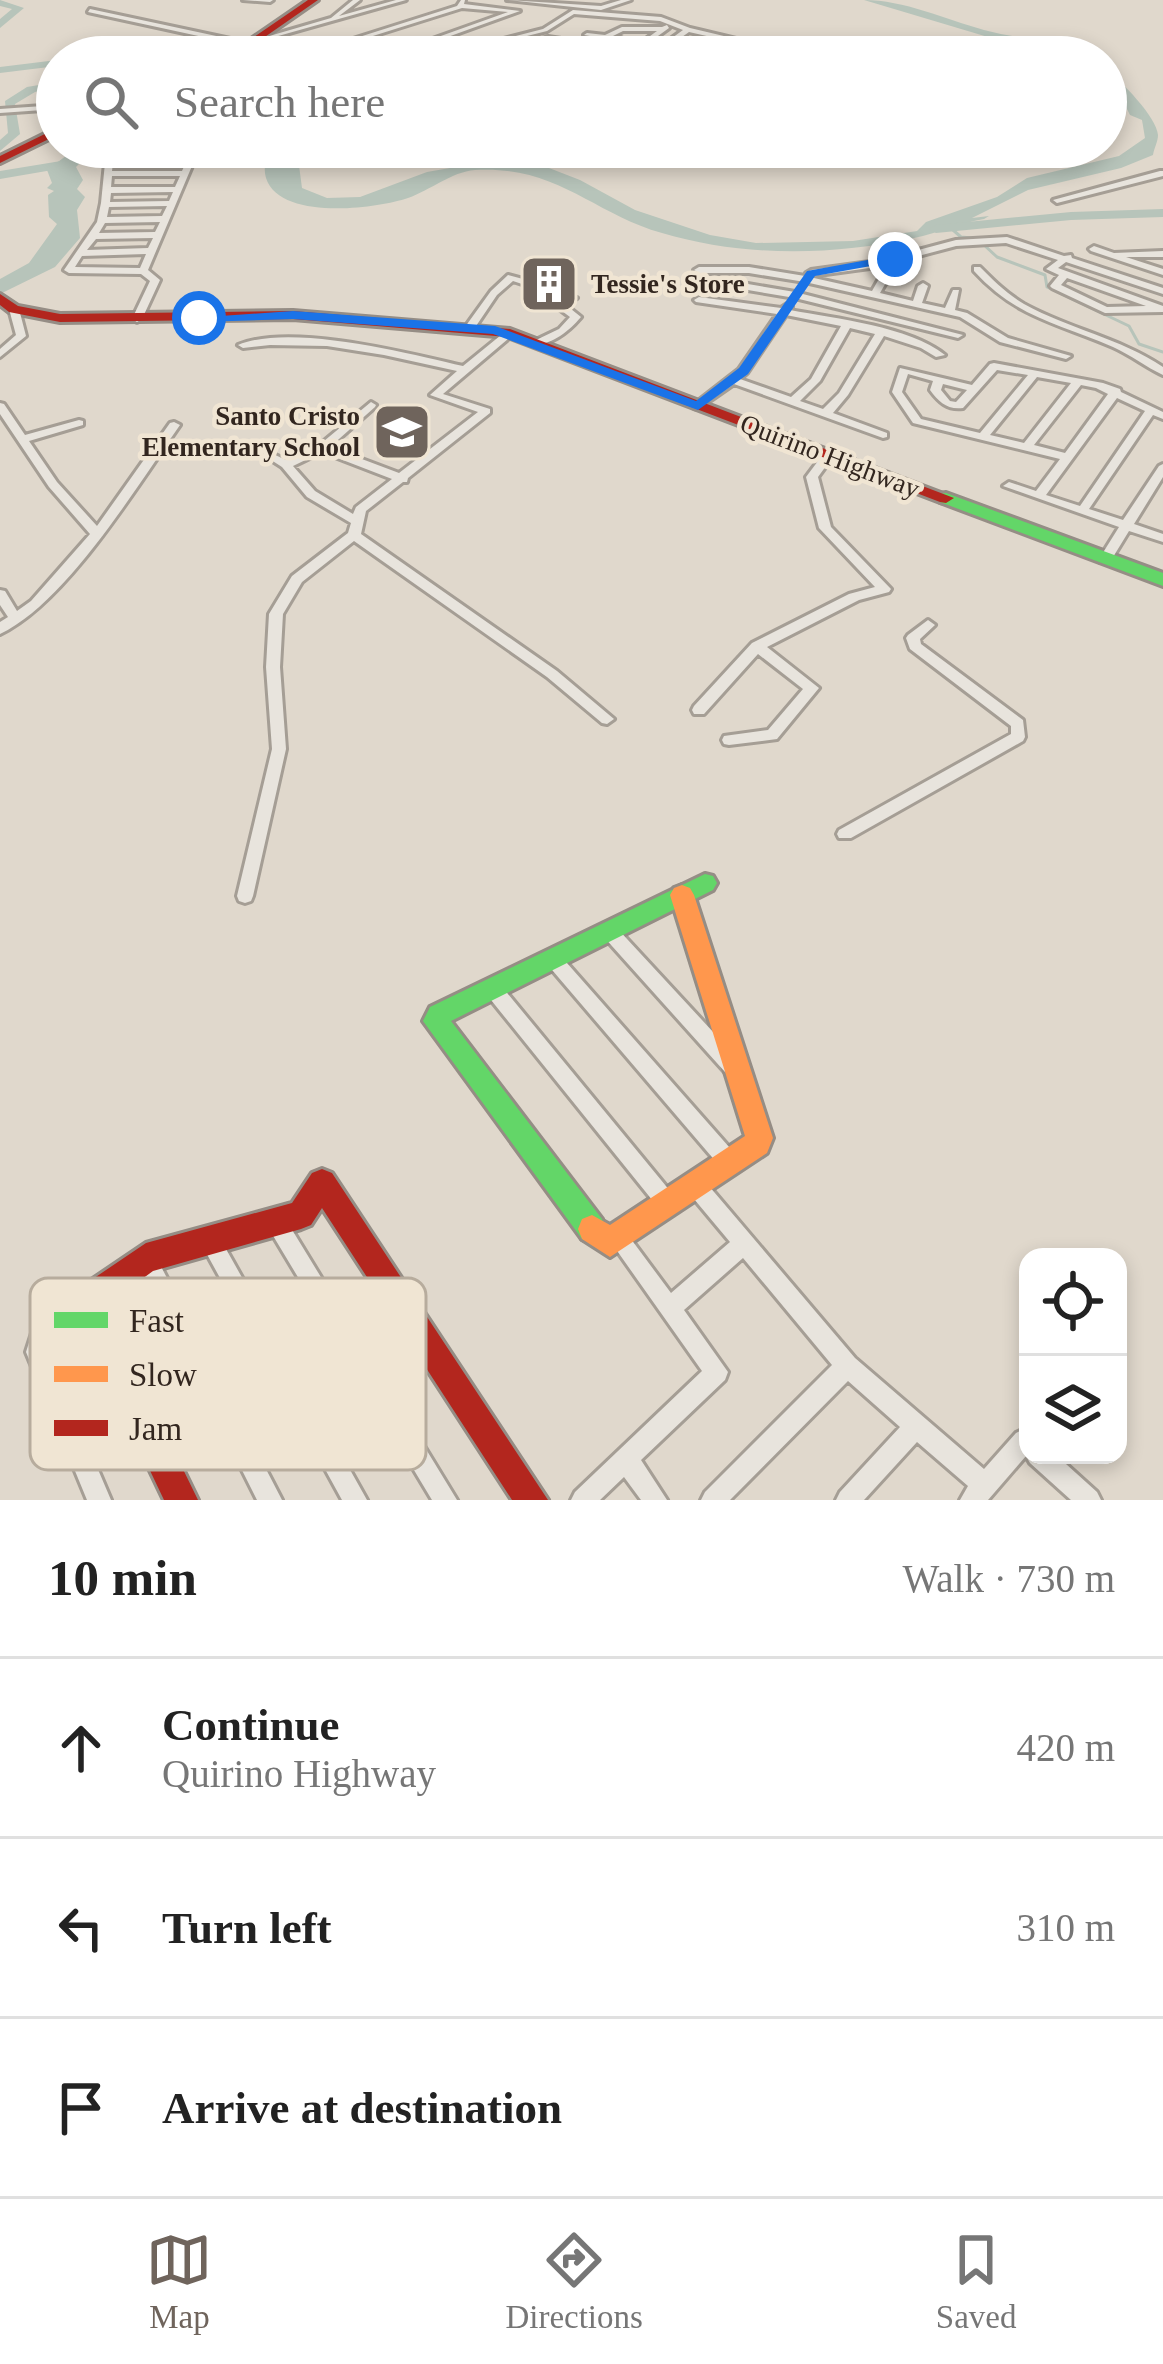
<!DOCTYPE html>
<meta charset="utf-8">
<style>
body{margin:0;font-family:Georgia,serif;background:#f6f6f6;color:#222}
.controls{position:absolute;right:36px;bottom:36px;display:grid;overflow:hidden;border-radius:24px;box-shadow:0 6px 18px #0003}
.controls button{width:108px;height:108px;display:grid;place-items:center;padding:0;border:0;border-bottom:3px solid #e0e0e0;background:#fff;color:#222;font:60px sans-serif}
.stop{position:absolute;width:36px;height:36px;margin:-27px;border:9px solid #1a73e8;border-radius:50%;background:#fff}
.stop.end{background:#1a73e8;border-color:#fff;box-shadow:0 3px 12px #0008}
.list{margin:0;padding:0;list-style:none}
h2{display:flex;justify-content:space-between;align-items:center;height:156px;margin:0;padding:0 48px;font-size:51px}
h2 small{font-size:39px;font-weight:400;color:#767676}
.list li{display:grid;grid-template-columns:78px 1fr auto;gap:36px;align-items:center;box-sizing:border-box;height:180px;padding:0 48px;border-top:3px solid #e0e0e0}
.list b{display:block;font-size:45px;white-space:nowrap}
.list p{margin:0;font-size:39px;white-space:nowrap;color:#767676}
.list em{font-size:39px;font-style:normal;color:#767676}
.icon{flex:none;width:66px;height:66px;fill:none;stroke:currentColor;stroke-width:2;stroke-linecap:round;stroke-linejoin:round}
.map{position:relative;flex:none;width:1163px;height:1500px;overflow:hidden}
.search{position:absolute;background:#fff;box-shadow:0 6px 18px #0003;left:36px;right:36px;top:36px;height:132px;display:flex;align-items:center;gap:30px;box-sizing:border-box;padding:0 42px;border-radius:66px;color:#767676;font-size:45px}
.sheet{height:696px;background:#fff}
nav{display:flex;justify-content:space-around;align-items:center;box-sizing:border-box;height:168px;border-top:3px solid #e0e0e0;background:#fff;font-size:33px;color:#767676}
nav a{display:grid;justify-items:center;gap:6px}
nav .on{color:#6f645c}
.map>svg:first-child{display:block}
</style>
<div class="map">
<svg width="1163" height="1500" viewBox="0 0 1163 1500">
<rect width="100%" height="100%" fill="#e0d8cc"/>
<!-- water -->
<path fill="#b7c4ba" d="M 864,0 C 904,0 945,19 984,30 C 1017,39 1054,39 1084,57 L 1055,57 Z
M 1106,69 C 1120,80 1157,117 1158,135 C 1158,142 1154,148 1153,155 L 1121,168 L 1028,190 L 972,218 L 989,216 L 984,219 C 960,223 938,233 914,238 C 831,256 743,257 662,233 C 592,213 557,165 475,170 C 451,172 431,190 408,198 C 375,209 280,221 266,178 C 262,164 268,155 278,147 L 311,147 L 298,158 L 302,188 L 327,198 L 360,197 L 427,172 L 518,156 L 580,180 L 635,210 L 710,235 L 756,243 L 853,241 L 917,231 L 926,222 L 997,197 L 1027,178 L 1119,156 L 1145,138 L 1142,120 L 1130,115 L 1124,103 L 1109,92 Z
M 78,147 L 96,147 L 76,167 L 83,180 L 77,189 L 85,197 L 77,210 L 80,238 L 55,267 L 0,294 L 0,279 L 29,263 L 57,224 L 49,217 L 48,195 L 54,191 L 47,188 L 52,183 L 47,170 Z"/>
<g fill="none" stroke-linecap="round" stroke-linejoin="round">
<!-- stream -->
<path stroke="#b7c4ba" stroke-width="3" d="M 953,230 L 961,237 L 983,239
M 983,244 L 997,257 L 1045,275 L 1047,287 L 1129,326 L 1139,344 L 1163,352"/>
<!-- river -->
<path fill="#b7c4ba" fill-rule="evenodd" d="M 0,0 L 24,8 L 0,28 L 0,19 L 12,9 L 0,6 Z
M 113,46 L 152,57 L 113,52 L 71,57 Z
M 57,60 L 57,66 L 0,73 L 0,67 Z
M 57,82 L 57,88 L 35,92 L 15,104 L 20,134 L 0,151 L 0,140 L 8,133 L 5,101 L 27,87 Z
M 78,147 L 92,147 L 70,167 L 0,179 L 0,171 L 61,161 Z
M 1163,209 L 1163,217 L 1071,220 L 936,233 L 929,229 L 936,225 L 1071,212 Z"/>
<defs>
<path id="street" d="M 243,0 L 273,0 L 270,2 Z
M 353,0 L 360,0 L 339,16 L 396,0 L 406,0 L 257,42 L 252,41 L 331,18 Z
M 461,0 L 465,0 L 464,4 L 520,11 L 420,47 L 447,57 C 435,57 421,49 410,51 C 399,52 393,57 382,57 L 508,12 L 462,8 L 306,57 L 296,57 L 457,6 Z
M 507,0 L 601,6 L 621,0 L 631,0 L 601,10 Z
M 90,9 L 249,43 L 252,45 L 249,47 L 88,12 Z
M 573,10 L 661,17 L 690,28 L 812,57 L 800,57 L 689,32 L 654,57 L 646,57 L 683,30 L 660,21 L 574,14 L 547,31 L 464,52 L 461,50 L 543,29 Z
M 667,25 L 669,28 L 629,57 L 621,57 L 657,31 L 623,31 L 613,36 L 621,38 L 619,41 L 584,35 L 587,33 L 605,35 L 622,27 L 662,27 Z
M 548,37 L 601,45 L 608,54 L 606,57 L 599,57 L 601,54 L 597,48 L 548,41 L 524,49 L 573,57 C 555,57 537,52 518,52 C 508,52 498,57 487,57 Z
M 695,41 L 700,42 L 676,57 L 668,57 Z
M 715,45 L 720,46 L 701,57 L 693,57 Z
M 289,48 L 291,51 L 268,57 L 256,57 Z
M 57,105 L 57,109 L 0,113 L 0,109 Z
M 111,147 L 119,147 L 114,158 L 188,157 L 192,147 L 200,147 L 148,270 L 160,280 L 142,319 L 137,322 L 132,319 L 150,281 L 141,274 L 69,273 L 64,270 L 97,222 L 101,203 L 105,163 L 103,161 ZM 186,162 L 182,171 L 112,171 L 113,163 ZM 112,176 L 180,176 L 175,187 L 111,187 ZM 173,192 L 169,201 L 110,202 L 111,193 ZM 167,206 L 162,216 L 107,217 L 109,207 ZM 160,222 L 155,232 L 99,233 L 105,223 ZM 153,238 L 148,248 L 87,250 L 96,239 ZM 146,254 L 140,268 L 75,267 L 82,256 Z
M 975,147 L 985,147 L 1001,154 L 1022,150 L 1026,152 L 1000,159 Z
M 1160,171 L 1163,171 L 1163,176 L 1057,203 L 1053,200 Z
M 1007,237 L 1064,256 L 1071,255 L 1072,258 L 1163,288 L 1163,294 L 1066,262 L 1058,268 L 1163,306 L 1163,312 L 1105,313 L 1052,288 L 1050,286 L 1059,275 L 1046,269 L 1058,260 L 1006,243 L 956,246 L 877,267 L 811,276 L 806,273 L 811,270 L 877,261 L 956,240 ZM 1067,278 L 1146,306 L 1107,307 L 1061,285 Z
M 1094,246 L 1114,253 L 1163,251 L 1163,257 L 1126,257 L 1163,269 L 1163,275 L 1091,251 L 1089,249 Z
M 547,259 L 555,261 L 542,284 L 577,298 L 566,305 L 581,317 C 569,331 553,344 534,345 L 534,341 L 559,329 L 570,317 L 554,305 L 564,298 L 513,281 L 497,295 L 474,329 L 466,329 L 465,327 L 491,291 L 508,275 L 534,282 Z
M 749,267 L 805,276 L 872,291 L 880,277 L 883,276 L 888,279 L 880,293 L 913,301 L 918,286 L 923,283 L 928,286 L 922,303 L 945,308 L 953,290 L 959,290 L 955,310 L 967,313 L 1008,338 L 1071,356 L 1066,359 L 1000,342 L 960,317 L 805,282 L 749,273 L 699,273 L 694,270 L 699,267 Z
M 974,267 L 980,267 C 994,281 1007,294 1024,304 C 1069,329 1120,338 1163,367 L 1163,375 C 1146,367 1131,355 1113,347 C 1058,323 1017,318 974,271 Z
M 691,283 L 742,283 L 795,292 L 963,335 L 958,338 L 795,298 L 742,289 L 688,288 L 686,286 Z
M 699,297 L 781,308 L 787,304 L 792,307 L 790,310 C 837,319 908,326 945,355 L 936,357 L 921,348 L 884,336 L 848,395 L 833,413 L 887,433 L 887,437 L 883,438 L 734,384 L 698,409 L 694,408 L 694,404 L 739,369 L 777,314 L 696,302 L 694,300 ZM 786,315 L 841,326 L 811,379 L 791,397 L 740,379 L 747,373 ZM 850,328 L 875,334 L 839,393 L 823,409 L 800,401 L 820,381 Z
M 14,306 L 19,309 L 26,336 L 0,357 L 0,349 L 16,335 L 9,309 Z
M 506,331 L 515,333 L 443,394 L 490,409 L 490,413 L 408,478 L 407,482 L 403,482 L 366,511 L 361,534 L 557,671 L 614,719 L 607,724 L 602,723 L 547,677 L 354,541 L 302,582 L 283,614 L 280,667 L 286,749 L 253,896 L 251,901 L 245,903 L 239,901 L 237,896 L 272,749 L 266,667 L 269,614 L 292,576 L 348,533 L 351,523 L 307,497 L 282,467 L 265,456 L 271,453 L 286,460 L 318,446 L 371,402 L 376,405 L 375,407 L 330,447 L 399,473 L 478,412 L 430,395 L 457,371 L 384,355 L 327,346 L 270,345 L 243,348 L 238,345 C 290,323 407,353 463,366 ZM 322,452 L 392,479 L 356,507 L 353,514 L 315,491 L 293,466 Z
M 994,363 L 1103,383 L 1120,389 L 1121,392 L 1163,412 L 1163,419 L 1153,415 L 1089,509 L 1123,520 L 1159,466 L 1163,464 L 1163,477 L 1134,524 L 1163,534 L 1163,542 L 1129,531 L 1110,562 L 1100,562 L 1099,559 L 1119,527 L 1003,486 L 1009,482 L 1036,491 L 1060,459 L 913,423 L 892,392 L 900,368 L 972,385 L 990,364 ZM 997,370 L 1028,375 L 980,433 L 921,419 L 902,392 L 908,374 L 933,381 L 930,390 C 939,402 947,410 963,408 ZM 1037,377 L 1071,383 L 1024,443 L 990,435 ZM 943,384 L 967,390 L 956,402 L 950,401 L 941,390 ZM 1081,385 L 1096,388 L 1108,394 L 1065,453 L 1034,445 ZM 1117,398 L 1145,411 L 1080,506 L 1046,495 Z
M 0,403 L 4,404 L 25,435 L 79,420 L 83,421 L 83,425 L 29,441 L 57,482 L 97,526 L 170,423 L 174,422 L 180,425 C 137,486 66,603 0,634 L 0,622 L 8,617 L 0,605 L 0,590 L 5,591 L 17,611 L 31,601 L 90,534 L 49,487 L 0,414 Z
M 828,452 L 834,455 L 818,477 L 831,527 L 891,589 L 889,592 L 859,600 L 767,647 L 819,688 L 777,739 L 729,745 L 724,744 L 722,740 L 724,736 L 768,730 L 803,689 L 758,654 L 704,714 L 694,714 L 692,710 L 694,706 L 752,643 L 849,594 L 875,587 L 819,528 L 806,477 L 824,453 Z
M 928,620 L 935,625 L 920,639 L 921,644 L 1023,720 L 1025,737 L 1023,741 L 851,838 L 839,838 L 837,834 L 839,830 L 1011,734 L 1011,726 L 910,649 L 906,638 L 908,635 Z
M 609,924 L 615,926 L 739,1060 L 741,1066 L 739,1072 L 732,1075 L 725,1072 L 603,936 L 600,931 L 603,926 Z
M 553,951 L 559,954 L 737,1156 L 740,1163 L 737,1170 L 730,1173 L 723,1170 L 547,964 L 544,959 L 547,954 Z
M 493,981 L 499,983 L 675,1197 L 678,1204 L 675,1211 L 668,1214 L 661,1211 L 487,995 L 484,989 L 487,983 Z
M 696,1176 L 703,1179 L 855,1358 L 984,1469 L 1016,1433 L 1024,1429 L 1028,1431 L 1028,1455 L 1056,1455 L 1097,1492 L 1101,1500 L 1071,1500 L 1030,1463 L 1026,1456 L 988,1500 L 960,1500 L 968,1486 L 917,1442 L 864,1500 L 836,1500 L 840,1492 L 900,1427 L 848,1381 L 730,1500 L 701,1500 L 705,1492 L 832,1365 L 743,1258 L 684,1310 L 728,1372 L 725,1380 L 641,1460 L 667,1500 L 641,1500 L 624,1477 L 600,1500 L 571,1500 L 575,1492 L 702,1371 L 608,1238 L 611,1231 L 618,1228 L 625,1231 L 671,1293 L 730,1242 L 689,1193 L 686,1186 L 689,1179 Z
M 276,1212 L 283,1215 L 457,1500 L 432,1500 L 269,1229 L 266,1222 L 269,1215 Z
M 210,1230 L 217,1233 L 367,1500 L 342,1500 L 203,1247 L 200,1240 L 203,1233 Z
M 146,1248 L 153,1251 L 282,1500 L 257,1500 L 139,1265 L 136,1258 L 139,1251 Z
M 42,1324 L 50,1327 L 53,1335 L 48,1352 L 111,1500 L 87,1500 L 26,1352 L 34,1327 Z"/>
<path id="fast" d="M 946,493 L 1163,573 L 1163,586 L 940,502 L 940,494 Z
M 705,874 L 713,876 L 717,883 L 713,890 L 451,1021 L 602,1219 L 606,1229 L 602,1239 L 592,1243 L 582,1239 L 423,1021 L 430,1007 Z"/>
<path id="slow" d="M 682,885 L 690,888 L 694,895 L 773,1138 L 767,1153 L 610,1257 L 582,1239 L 578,1229 L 582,1219 L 592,1215 L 610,1225 L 745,1136 L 670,895 L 674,888 Z"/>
<path id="jam" d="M 308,0 L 318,0 L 236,57 L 225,57 Z
M 57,128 L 57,135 L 0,163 L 0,156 Z
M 0,294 L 18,306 L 60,314 L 293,311 L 510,329 L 954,498 L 946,503 L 940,502 L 508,337 L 293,319 L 60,322 L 9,312 L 0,305 Z
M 322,1169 L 332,1173 L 548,1500 L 512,1500 L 322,1208 L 311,1225 L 301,1229 L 153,1271 L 104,1307 L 198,1500 L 164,1500 L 75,1313 L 71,1302 L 75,1291 L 146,1243 L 292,1203 L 312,1173 Z"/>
</defs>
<!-- street casing -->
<use href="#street" stroke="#a59e95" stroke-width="6"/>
<!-- fast casing -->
<use href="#fast" stroke="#958d85" stroke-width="6"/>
<!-- slow casing -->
<use href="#slow" stroke="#958d85" stroke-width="6"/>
<!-- jam casing -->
<use href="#jam" stroke="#958d85" stroke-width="6"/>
<!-- street -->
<use href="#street" fill="#e8e4dd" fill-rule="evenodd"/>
<!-- fast -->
<use href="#fast" fill="#63d668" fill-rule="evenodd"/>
<!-- slow -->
<use href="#slow" fill="#ff974d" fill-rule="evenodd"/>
<!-- jam -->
<use href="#jam" fill="#b3261e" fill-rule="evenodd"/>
</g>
<!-- route -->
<path fill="#1a73e8" d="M 895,255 L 899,261 L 815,276 L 748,374 L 698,410 L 493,334 L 293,319 L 199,322 L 192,318 L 293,311 L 495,326 L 696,401 L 739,368 L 807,271 Z"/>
<!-- icons -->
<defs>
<symbol id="building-square" viewBox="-11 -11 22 22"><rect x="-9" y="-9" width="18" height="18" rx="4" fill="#6f645c" stroke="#f0e5d3"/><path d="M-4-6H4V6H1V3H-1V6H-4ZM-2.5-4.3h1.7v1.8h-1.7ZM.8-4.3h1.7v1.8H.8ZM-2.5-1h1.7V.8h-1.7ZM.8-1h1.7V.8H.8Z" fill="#fff"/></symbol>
<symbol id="school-square" viewBox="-11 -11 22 22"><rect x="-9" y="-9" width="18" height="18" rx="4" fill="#6f645c" stroke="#f0e5d3"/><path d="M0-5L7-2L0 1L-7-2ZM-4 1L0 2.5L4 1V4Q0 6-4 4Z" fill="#fff"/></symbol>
</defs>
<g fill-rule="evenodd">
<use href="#building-square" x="516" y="251" width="66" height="66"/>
<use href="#school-square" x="369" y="399" width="66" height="66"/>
</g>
<g text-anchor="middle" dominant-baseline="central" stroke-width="9" stroke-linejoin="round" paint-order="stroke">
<!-- far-poi labels -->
<g font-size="27" font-weight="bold" fill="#32261f" stroke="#f0e5d3" text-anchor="start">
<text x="591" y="284">Tessie's Store</text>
<text x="360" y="416" text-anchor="end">Santo Cristo<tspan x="360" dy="31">Elementary School</tspan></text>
</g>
<!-- far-street labels -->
<g font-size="27" fill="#32261f" stroke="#f0e5d3">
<text transform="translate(830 456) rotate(21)">Quirino Highway</text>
</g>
</g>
<!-- legend -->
<rect x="30" y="1278" width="396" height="192" rx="18" fill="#f0e5d3" stroke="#b7ac9d" stroke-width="3"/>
<rect x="54" y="1312" width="54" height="16" fill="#63d668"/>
<rect x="54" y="1366" width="54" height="16" fill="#ff974d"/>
<rect x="54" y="1420" width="54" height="16" fill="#b3261e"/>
<g font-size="33" fill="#32261f">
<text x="129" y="1332">Fast</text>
<text x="129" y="1386">Slow</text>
<text x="129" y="1440">Jam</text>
</g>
</svg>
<div class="controls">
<button><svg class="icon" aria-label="locate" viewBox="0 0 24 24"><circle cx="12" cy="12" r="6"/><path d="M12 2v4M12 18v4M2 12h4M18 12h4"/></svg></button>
<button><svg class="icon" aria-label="layers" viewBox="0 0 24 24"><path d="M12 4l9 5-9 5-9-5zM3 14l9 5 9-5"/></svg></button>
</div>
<div class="stop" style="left:199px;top:318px"></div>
<div class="stop end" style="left:895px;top:259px"></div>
<div class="search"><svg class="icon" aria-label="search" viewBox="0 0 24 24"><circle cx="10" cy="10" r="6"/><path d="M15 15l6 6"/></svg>Search here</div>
</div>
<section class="sheet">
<h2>10 min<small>Walk · 730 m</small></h2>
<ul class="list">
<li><svg class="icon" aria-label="ahead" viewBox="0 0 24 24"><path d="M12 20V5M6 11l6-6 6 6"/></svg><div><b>Continue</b><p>Quirino Highway</p></div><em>420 m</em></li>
<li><svg class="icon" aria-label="left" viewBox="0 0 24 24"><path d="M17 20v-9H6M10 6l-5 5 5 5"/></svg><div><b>Turn left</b></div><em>310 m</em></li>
<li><svg class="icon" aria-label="arrive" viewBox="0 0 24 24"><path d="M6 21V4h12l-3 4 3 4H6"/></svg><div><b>Arrive at destination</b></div></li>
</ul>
</section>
<nav>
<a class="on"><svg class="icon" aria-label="map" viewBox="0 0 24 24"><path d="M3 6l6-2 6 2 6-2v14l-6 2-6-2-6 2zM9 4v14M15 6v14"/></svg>Map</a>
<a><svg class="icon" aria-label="directions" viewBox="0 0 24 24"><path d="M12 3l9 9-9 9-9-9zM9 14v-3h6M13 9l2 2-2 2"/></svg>Directions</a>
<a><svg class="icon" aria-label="saved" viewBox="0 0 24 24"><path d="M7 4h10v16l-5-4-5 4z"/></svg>Saved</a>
</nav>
